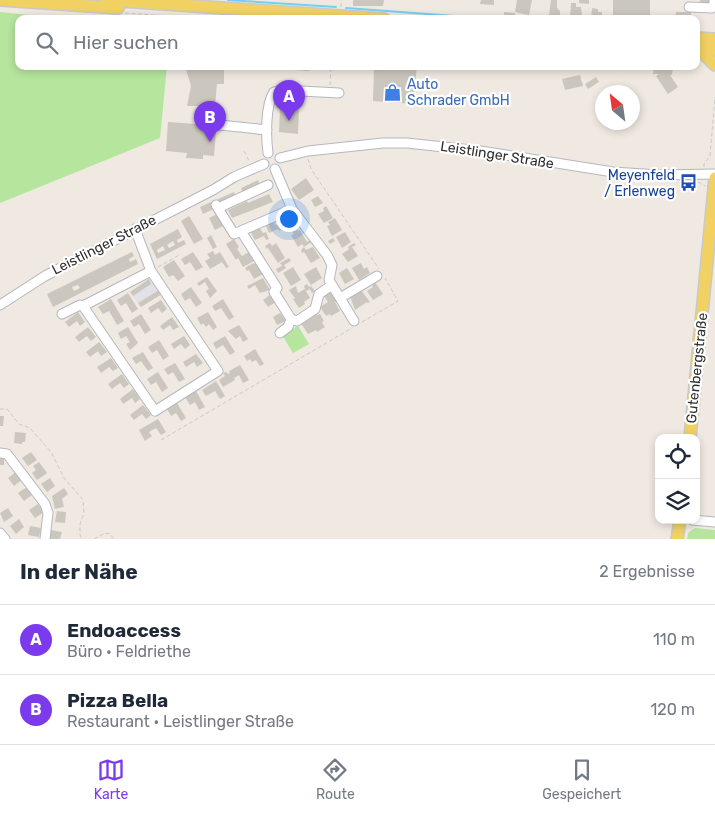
<!DOCTYPE html>
<html lang="de">
<meta charset="utf-8">
<style>
body{margin:0;font-family:Rubik,sans-serif;background:#f2f2f3;color:#1f2937}
.controls{position:absolute;right:15px;bottom:15px;display:grid;overflow:hidden;border-radius:10px;box-shadow:0 2px 8px #0003}
.controls button{width:45px;height:45px;display:grid;place-items:center;padding:0;border:0;border-bottom:1px solid #e0e1e3;background:#fff;color:#1f2937;font:25px sans-serif}
.compass{position:absolute;left:595px;top:85px;width:45px;height:45px;border-radius:50%;background:#fff;box-shadow:0 2px 8px #0003;rotate:331deg}
.you{position:absolute;left:288px;top:218px;width:18px;height:18px;margin:-12px;border:4px solid #fff;border-radius:50%;background:#1a73e8;box-shadow:0 0 0 8px #1a73e833}
.badge{display:grid;place-items:center;width:32px;height:32px;border-radius:50%;background:#7c3aed;color:#fff;font-size:16px;font-weight:700}
.pin{position:absolute;translate:-50% -41px;filter:drop-shadow(0 1px 2px #0008)}
.pin::after{content:'';position:absolute;top:26px;width:18px;height:15px;background:inherit;clip-path:polygon(0 0,100% 0,50% 100%)}
.list{margin:0;padding:0;list-style:none}
h2{display:flex;justify-content:space-between;align-items:center;height:65px;margin:0;padding:0 20px;font-size:21px}
h2 small{font-size:16px;font-weight:400;color:#747a83}
.list li{display:grid;grid-template-columns:32px 1fr auto;gap:15px;align-items:center;box-sizing:border-box;height:70px;padding:0 20px;border-top:1px solid #e0e1e3}
.list b{display:block;font-size:19px;white-space:nowrap}
.list p{margin:0;font-size:16px;white-space:nowrap;color:#747a83}
.list em{font-size:16px;font-style:normal;color:#747a83}
.icon{flex:none;width:28px;height:28px;fill:none;stroke:currentColor;stroke-width:2;stroke-linecap:round;stroke-linejoin:round}
.map{position:relative;flex:none;width:715px;height:539px;overflow:hidden}
.search{position:absolute;background:#fff;box-shadow:0 2px 8px #0003;left:15px;right:15px;top:15px;height:55px;display:flex;align-items:center;gap:12px;box-sizing:border-box;padding:0 18px;border-radius:10px;color:#747a83;font-size:19px}
.sheet{height:205px;background:#fff}
nav{display:flex;justify-content:space-around;align-items:center;box-sizing:border-box;height:70px;border-top:1px solid #e0e1e3;background:#fff;font-size:14px;color:#747a83}
nav a{display:grid;justify-items:center;gap:2px}
nav .on{color:#7c3aed}
.map>svg:first-child{display:block}
</style>
<div class="map">
<svg width="715" height="539" viewBox="0 0 715 539">
<rect width="100%" height="100%" fill="#efe9e1"/>
<!-- industrial -->
<path fill="#e3e1e8" d="M 149,279 L 162,294 L 141,307 L 130,292 Z"/>
<!-- grass -->
<path fill="#b6e59e" d="M 0,12 L 69,19 L 19,19 L 19,66 L 167,66 L 160,138 L 0,203 Z
M 298,326 L 309,344 L 293,353 L 282,335 Z
M 695,528 L 715,530 L 715,539 L 687,539 L 688,533 Z"/>
<g fill="none" stroke-linecap="round" stroke-linejoin="round">
<!-- stream -->
<path stroke="#75cff0" stroke-width="2" d="M 228,0 L 336,7
M 346,8 L 495,19"/>
</g>
<!-- building -->
<path fill="#cbc7bf" fill-rule="evenodd" d="M 353,0 L 384,0 L 383,6 L 353,6 Z
M 481,0 L 494,0 L 494,5 L 480,4 Z
M 517,0 L 532,0 L 529,15 L 515,12 Z
M 551,0 L 557,0 L 557,8 L 560,11 L 560,18 L 549,16 Z
M 579,0 L 589,0 L 589,4 L 579,3 Z
M 613,0 L 650,0 L 650,16 L 613,16 Z
M 700,0 L 712,0 L 712,6 L 700,3 Z
M 571,3 L 576,3 L 576,7 L 581,7 L 582,16 L 580,16 L 580,19 L 570,18 Z
M 592,8 L 598,9 L 598,12 L 602,12 L 602,19 L 591,19 Z
M 504,12 L 515,13 L 515,18 L 504,17 Z
M 676,12 L 691,12 L 691,19 L 675,19 Z
M 185,66 L 262,66 L 262,69 L 224,70 L 224,84 L 217,84 L 215,106 L 187,106 L 191,86 Z
M 295,66 L 310,66 L 309,71 L 295,70 Z
M 374,66 L 417,66 L 413,104 L 373,101 Z
M 654,66 L 673,66 L 672,75 L 670,75 L 678,87 L 668,94 L 656,76 L 659,74 L 653,74 Z
M 580,75 L 583,86 L 565,90 L 562,79 Z
M 596,77 L 599,82 L 588,89 L 585,84 Z
M 280,108 L 299,109 L 298,134 L 279,132 Z
M 168,122 L 211,125 L 210,132 L 216,132 L 214,156 L 203,155 L 203,159 L 186,158 L 187,153 L 166,151 Z
M 306,178 L 314,190 L 299,200 L 291,189 Z
M 258,180 L 260,186 L 243,194 L 241,188 Z
M 234,192 L 236,196 L 219,205 L 216,200 Z
M 269,194 L 273,202 L 232,218 L 228,210 L 247,201 L 248,203 Z
M 318,196 L 323,203 L 315,207 L 311,200 Z
M 211,202 L 214,209 L 203,214 L 200,207 Z
M 326,206 L 333,218 L 324,223 L 318,214 L 324,211 L 323,208 Z
M 219,213 L 225,225 L 215,230 L 209,218 Z
M 284,214 L 286,217 L 290,214 L 296,224 L 288,229 L 282,219 L 280,220 L 279,218 Z
M 189,216 L 203,239 L 194,244 L 181,221 Z
M 335,218 L 342,230 L 332,236 L 327,226 L 330,225 L 328,222 Z
M 273,220 L 276,225 L 279,223 L 282,230 L 279,231 L 278,229 L 269,233 L 265,224 Z
M 259,227 L 263,233 L 266,232 L 269,239 L 266,240 L 264,236 L 255,240 L 250,231 Z
M 178,229 L 182,237 L 177,240 L 178,243 L 184,240 L 186,244 L 157,259 L 150,244 ZM 173,241 L 175,245 L 169,248 L 167,245 ZM 163,246 L 165,250 L 158,253 L 157,250 Z
M 297,229 L 298,231 L 300,230 L 307,242 L 311,239 L 313,241 L 304,247 L 302,244 L 298,247 L 291,235 L 294,234 L 292,231 Z
M 345,232 L 351,242 L 342,248 L 336,237 Z
M 211,235 L 217,247 L 213,249 L 207,238 Z
M 333,238 L 335,241 L 330,244 L 328,241 Z
M 234,239 L 239,247 L 237,249 L 242,256 L 249,252 L 254,261 L 243,267 L 238,258 L 236,260 L 226,244 Z
M 270,243 L 272,246 L 276,243 L 285,258 L 278,263 L 268,248 L 267,249 L 265,246 Z
M 354,243 L 356,245 L 352,247 L 358,256 L 348,262 L 342,254 L 349,249 L 348,247 Z
M 304,247 L 306,250 L 313,247 L 320,258 L 311,263 L 304,252 L 302,253 L 301,250 Z
M 213,251 L 215,255 L 220,252 L 229,267 L 226,268 L 222,262 L 210,269 L 205,261 L 210,258 L 207,254 Z
M 132,252 L 134,256 L 129,259 L 130,262 L 136,259 L 138,264 L 53,307 L 47,294 ZM 78,285 L 80,288 L 74,291 L 72,287 Z
M 193,252 L 203,267 L 196,271 L 190,262 L 185,265 L 181,259 Z
M 289,258 L 291,261 L 284,265 L 286,268 L 278,273 L 276,269 L 282,266 L 280,263 Z
M 174,260 L 185,276 L 178,281 L 173,275 L 169,277 L 163,267 Z
M 253,263 L 254,264 L 257,263 L 263,274 L 254,279 L 249,270 L 247,271 L 245,268 Z
M 361,263 L 364,269 L 367,267 L 370,273 L 359,280 L 352,268 Z
M 293,267 L 301,280 L 291,286 L 283,273 Z
M 316,267 L 322,278 L 311,285 L 304,274 Z
M 347,268 L 354,279 L 345,284 L 339,273 Z
M 207,277 L 217,291 L 210,298 L 206,291 L 209,289 L 205,282 L 199,286 L 197,283 Z
M 263,278 L 270,290 L 260,293 L 255,285 L 249,289 L 247,286 Z
M 149,279 L 151,284 L 133,296 L 130,292 Z
M 373,279 L 383,294 L 373,300 L 367,291 L 373,287 L 371,283 Z
M 307,284 L 309,287 L 311,286 L 315,291 L 312,293 L 309,288 L 310,289 L 306,291 L 310,298 L 304,302 L 305,304 L 299,308 L 293,299 L 295,298 L 289,290 L 296,286 L 298,293 L 305,289 L 304,286 Z
M 191,287 L 202,303 L 196,307 L 190,298 L 185,301 L 181,294 Z
M 159,290 L 162,294 L 141,307 L 138,303 Z
M 361,290 L 370,302 L 367,303 L 367,302 L 355,310 L 350,296 Z
M 331,292 L 337,301 L 335,302 L 340,311 L 331,316 L 330,314 L 326,316 L 320,307 L 328,302 L 324,296 Z
M 128,293 L 138,309 L 132,313 L 126,303 L 121,306 L 117,300 Z
M 271,294 L 276,302 L 268,307 L 263,300 Z
M 111,299 L 124,321 L 117,325 L 109,311 L 103,314 L 98,307 Z
M 223,299 L 234,317 L 229,320 L 221,308 L 215,311 L 212,306 Z
M 161,300 L 167,309 L 162,313 L 158,308 L 151,313 L 148,308 Z
M 78,312 L 85,322 L 80,326 L 77,321 L 69,327 L 65,322 Z
M 208,312 L 217,327 L 213,330 L 209,324 L 206,327 L 203,323 L 201,325 L 197,318 Z
M 280,313 L 286,321 L 277,325 L 273,317 Z
M 315,313 L 317,315 L 320,314 L 324,321 L 322,322 L 325,327 L 317,332 L 316,330 L 308,334 L 300,322 Z
M 141,314 L 151,330 L 145,334 L 139,324 L 134,327 L 130,321 Z
M 172,317 L 179,327 L 173,330 L 170,325 L 163,330 L 160,326 Z
M 239,325 L 248,339 L 243,342 L 240,336 L 236,339 L 228,331 Z
M 88,327 L 96,337 L 91,341 L 87,336 L 79,342 L 75,337 Z
M 128,327 L 138,343 L 130,350 L 126,344 L 130,342 L 126,336 L 121,339 L 118,333 Z
M 184,336 L 190,345 L 185,349 L 181,344 L 174,349 L 171,344 Z
M 225,336 L 235,352 L 230,355 L 223,345 L 216,349 L 213,343 Z
M 159,340 L 169,356 L 163,360 L 157,350 L 152,353 L 148,347 Z
M 99,342 L 107,352 L 101,356 L 98,351 L 90,357 L 86,352 Z
M 255,349 L 264,364 L 260,366 L 256,360 L 252,362 L 250,359 L 247,361 L 244,356 Z
M 143,352 L 153,368 L 148,371 L 141,361 L 136,364 L 132,358 Z
M 196,354 L 203,363 L 197,367 L 194,362 L 186,367 L 183,362 Z
M 111,358 L 118,368 L 113,371 L 109,367 L 101,373 L 97,367 Z
M 175,363 L 185,379 L 179,382 L 173,372 L 168,375 L 164,369 Z
M 240,365 L 249,380 L 243,383 L 239,375 L 234,378 L 235,380 L 223,387 L 219,380 L 225,376 L 223,373 L 226,372 L 228,374 L 230,373 L 229,371 Z
M 158,372 L 168,388 L 162,392 L 156,382 L 151,385 L 147,379 Z
M 122,374 L 129,384 L 124,388 L 120,383 L 112,389 L 108,384 Z
M 216,381 L 225,396 L 220,399 L 215,391 L 206,396 L 202,390 Z
M 133,389 L 140,399 L 135,403 L 132,398 L 123,404 L 120,399 Z
M 196,391 L 205,407 L 199,410 L 195,402 L 190,405 L 185,397 Z
M 177,403 L 186,418 L 181,421 L 176,413 L 171,416 L 167,409 Z
M 143,405 L 151,415 L 146,419 L 142,414 L 134,420 L 130,415 Z
M 0,416 L 4,416 L 3,426 L 0,426 Z
M 158,419 L 166,432 L 161,435 L 156,428 L 149,432 L 152,436 L 145,441 L 139,430 Z
M 15,432 L 26,433 L 25,442 L 22,442 L 22,444 L 14,443 Z
M 31,452 L 37,460 L 28,466 L 22,458 Z
M 0,456 L 4,456 L 4,465 L 0,465 Z
M 39,462 L 47,473 L 37,480 L 32,473 L 36,470 L 33,466 Z
M 17,471 L 23,479 L 14,486 L 8,478 Z
M 50,478 L 55,486 L 47,492 L 41,484 Z
M 27,487 L 32,495 L 24,501 L 18,493 Z
M 64,488 L 68,494 L 62,499 L 64,507 L 55,509 L 52,496 Z
M 38,504 L 44,512 L 35,518 L 29,510 Z
M 8,508 L 13,516 L 4,522 L 0,513 Z
M 57,511 L 66,512 L 65,523 L 55,522 Z
M 19,519 L 24,527 L 16,534 L 10,526 Z
M 30,526 L 41,528 L 39,537 L 28,535 Z
M 51,530 L 62,532 L 60,539 L 50,539 Z"/>
<g fill="none" stroke-linecap="round" stroke-linejoin="round">
<defs>
<path id="minor" d="M 689,7 L 712,8 L 714,6 L 714,0
M 220,125 L 267,130
M 268,153 C 266,138 265,105 274,92 L 282,90 L 339,93
M 280,158 L 308,151 L 383,143 L 407,143 L 481,151 L 613,172 L 659,175 L 715,174
M 275,169 L 292,209 L 327,255 L 332,265 L 329,280 L 354,321
M 216,205 L 234,234 L 292,209
M 218,208 L 268,185
M 135,229 L 151,271 L 83,306 L 155,411 L 218,371 L 151,271
M 241,231 L 277,288 L 274,292 L 291,319 L 297,321 L 315,309 L 319,294 L 332,285
M 340,298 L 377,276
M 0,305 L 45,276 L 213,190 L 234,177 L 264,164
M 62,314 L 80,305 L 83,306
M 280,333 L 288,327 L 291,319
M 0,453 L 7,454 L 45,504 L 48,513 L 45,539
M 692,520 L 715,522
M 0,533 L 5,539"/>
<path id="major" d="M 0,0 L 118,8
M 106,0 L 384,19
M 696,38 L 715,39
M 696,49 L 715,50
M 696,50 L 705,55 L 715,65
M 690,438 L 715,178
M 677,539 L 680,520"/>
</defs>
<!-- minor casing -->
<use href="#minor" stroke="#b4b7c1" stroke-width="11"/>
<!-- major casing -->
<use href="#major" stroke="#c9c9c9" stroke-width="14"/>
<!-- path -->
<path stroke="#c9c9c9" stroke-width="1" stroke-dasharray="4 2.5" stroke-linecap="butt" d="M 341,7 L 341,0
M 125,13 L 217,19
M 393,16 L 440,19
M 330,85 L 331,66
M 290,108 L 290,104
M 244,151 L 249,161
M 308,159 L 311,169 L 379,269
M 704,167 L 704,164 L 710,156 L 715,97
M 698,182 L 705,186
M 158,267 L 181,254
M 362,322 L 398,301 L 385,278
M 0,409 L 7,409 L 19,424 L 30,428 L 51,452 L 64,478 L 83,500 L 84,513 L 80,524 L 80,535 L 82,539
M 161,440 L 352,328
M 94,539 L 105,533 L 110,534 L 114,539"/>
<!-- minor -->
<use href="#minor" stroke="#fff" stroke-width="9"/>
<!-- major -->
<use href="#major" stroke="#f2d163" stroke-width="11"/>
</g>
<!-- icons -->
<defs>
<symbol id="shop-bare" viewBox="-9 -9 18 18"><path d="M-5-2.5h2.3a2.7 3.5 0 0 1 5.4 0H5L5.5 6h-11ZM-1.5-2.5h3a1.5 2.3 0 0 0-3 0Z" fill="#3f7fe0" stroke="#fff" stroke-width="2.5" paint-order="stroke"/></symbol>
<symbol id="bus-bare" viewBox="-9 -9 18 18"><path d="M-5-6H5V4H4V6H2V4H-2V6H-4V4H-5ZM-3.5-4V0h7V-4ZM-3.5 1.2v1.5H-2V1.2ZM2 1.2v1.5H3.5V1.2Z" fill="#1a4fb4" stroke="#fff" stroke-width="2.5" paint-order="stroke"/></symbol>
</defs>
<g fill-rule="evenodd">
<use href="#shop-bare" x="380" y="80" width="25" height="25"/>
<use href="#bus-bare" x="676" y="170" width="25" height="25"/>
</g>
<g text-anchor="middle" dominant-baseline="central" stroke-width="4.5" stroke-linejoin="round" paint-order="stroke">
<!-- shop labels -->
<g font-size="14" fill="#366cbe" stroke="#fff" text-anchor="start">
<text x="407" y="84">Auto<tspan x="407" dy="16">Schrader GmbH</tspan></text>
</g>
<!-- street labels -->
<g font-size="14" fill="#2e2e2e" stroke="#fff">
<text transform="translate(497 155) rotate(9)">Leistlinger Straße</text>
<text transform="translate(104 245) rotate(-27)">Leistlinger Straße</text>
<text transform="translate(697 368) rotate(-84)">Gutenbergstraße</text>
</g>
<!-- transit labels -->
<g font-size="14" fill="#164399" stroke="#fff" text-anchor="end">
<text x="675" y="175">Meyenfeld<tspan x="675" dy="16">/ Erlenweg</tspan></text>
</g>
</g>
</svg>
<div class="controls">
<button><svg class="icon" aria-label="locate" viewBox="0 0 24 24"><circle cx="12" cy="12" r="6"/><path d="M12 2v4M12 18v4M2 12h4M18 12h4"/></svg></button>
<button><svg class="icon" aria-label="layers" viewBox="0 0 24 24"><path d="M12 4l9 5-9 5-9-5zM3 14l9 5 9-5"/></svg></button>
</div>
<svg class="compass" viewBox="-18 -18 36 36"><path d="M0-13l5 13h-10z" fill="#e53935"/><path d="M0 13l5-13h-10z" fill="#747a83"/></svg>
<div class="you"></div>
<div class="pin badge" style="left:289px;top:121px">A</div>
<div class="pin badge" style="left:210px;top:142px">B</div>
<div class="search"><svg class="icon" aria-label="search" viewBox="0 0 24 24"><circle cx="10" cy="10" r="6"/><path d="M15 15l6 6"/></svg>Hier suchen</div>
</div>
<section class="sheet">
<h2>In der Nähe<small>2 Ergebnisse</small></h2>
<ul class="list">
<li><span class="badge">A</span><div><b>Endoaccess</b><p>Büro · Feldriethe</p></div><em>110 m</em></li>
<li><span class="badge">B</span><div><b>Pizza Bella</b><p>Restaurant · Leistlinger Straße</p></div><em>120 m</em></li>
</ul>
</section>
<nav>
<a class="on"><svg class="icon" aria-label="map" viewBox="0 0 24 24"><path d="M3 6l6-2 6 2 6-2v14l-6 2-6-2-6 2zM9 4v14M15 6v14"/></svg>Karte</a>
<a><svg class="icon" aria-label="directions" viewBox="0 0 24 24"><path d="M12 3l9 9-9 9-9-9zM9 14v-3h6M13 9l2 2-2 2"/></svg>Route</a>
<a><svg class="icon" aria-label="saved" viewBox="0 0 24 24"><path d="M7 4h10v16l-5-4-5 4z"/></svg>Gespeichert</a>
</nav>
